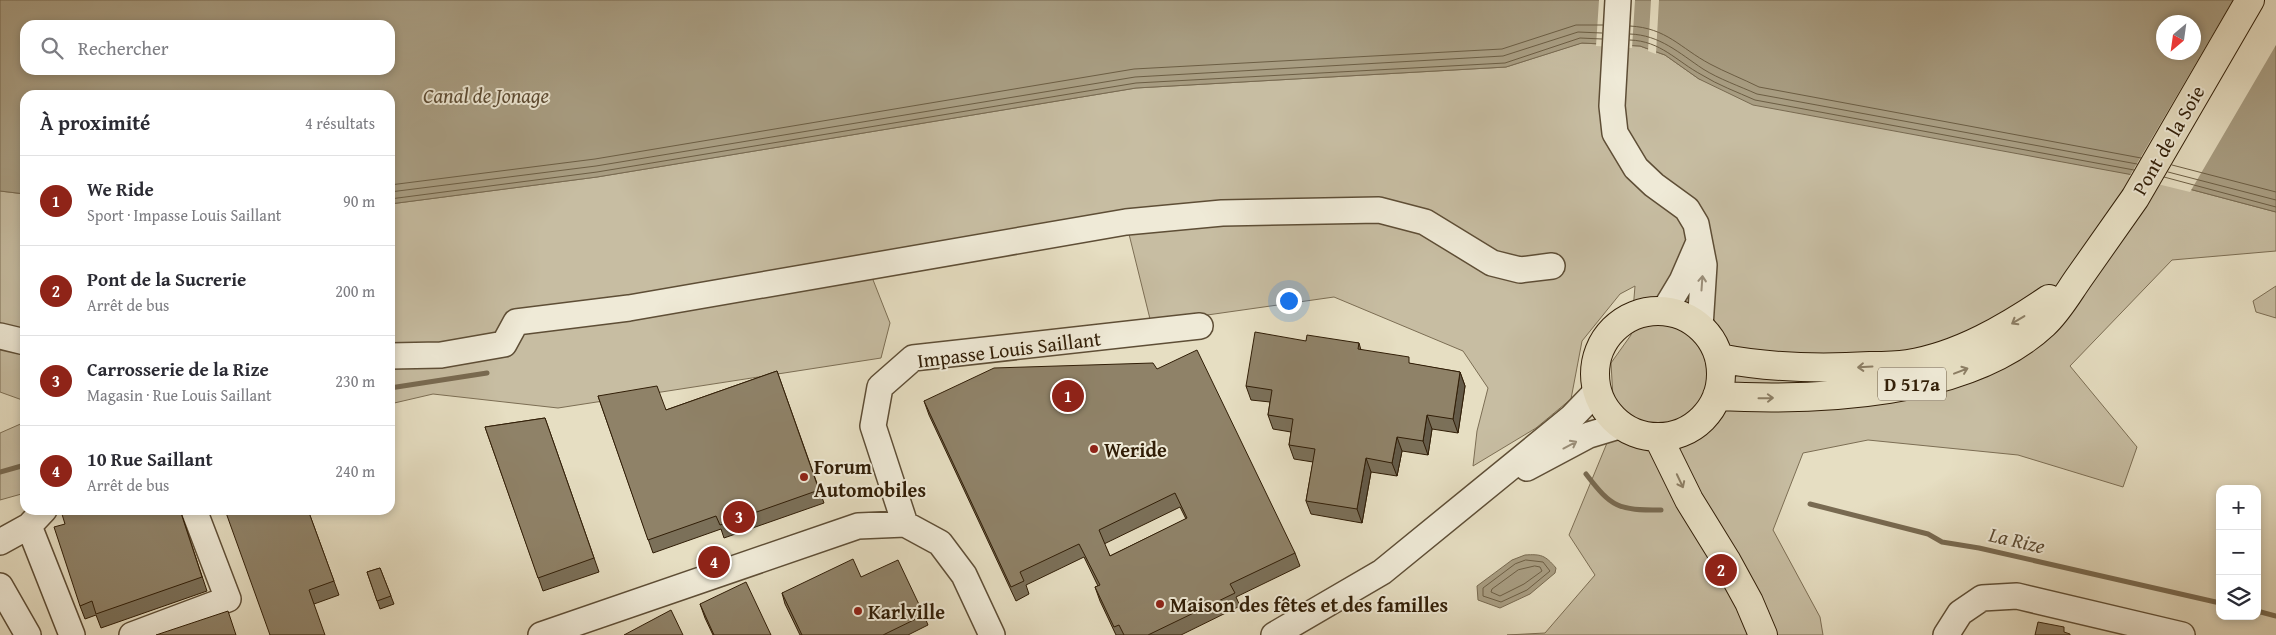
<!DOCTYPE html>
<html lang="fr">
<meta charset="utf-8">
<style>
body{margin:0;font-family:"Gentium Book Plus",serif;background:#f7f7f7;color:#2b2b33}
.controls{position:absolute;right:15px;bottom:15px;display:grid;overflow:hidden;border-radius:10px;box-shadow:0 2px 8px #0003}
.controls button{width:45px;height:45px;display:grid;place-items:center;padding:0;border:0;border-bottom:1px solid #e1e1e2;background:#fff;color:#2b2b33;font:25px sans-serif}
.compass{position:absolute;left:2156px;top:15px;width:45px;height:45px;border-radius:50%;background:#fff;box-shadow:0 2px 8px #0003;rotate:209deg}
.you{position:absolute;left:1288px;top:300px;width:18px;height:18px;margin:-12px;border:4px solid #fff;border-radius:50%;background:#1a73e8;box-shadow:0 0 0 8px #1a73e833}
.badge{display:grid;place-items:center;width:32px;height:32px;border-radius:50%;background:#8f2418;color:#fff;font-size:16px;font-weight:700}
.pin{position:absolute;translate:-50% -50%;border:2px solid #fff;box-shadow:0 1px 5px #0006}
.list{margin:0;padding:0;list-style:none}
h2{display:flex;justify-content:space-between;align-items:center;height:65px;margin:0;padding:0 20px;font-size:21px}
h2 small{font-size:16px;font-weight:400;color:#7c7c81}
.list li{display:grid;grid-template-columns:32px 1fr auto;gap:15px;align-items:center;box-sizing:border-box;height:90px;padding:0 20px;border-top:1px solid #e1e1e2}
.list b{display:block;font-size:19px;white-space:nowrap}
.list p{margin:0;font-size:16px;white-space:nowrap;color:#7c7c81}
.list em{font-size:16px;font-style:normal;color:#7c7c81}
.icon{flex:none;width:28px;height:28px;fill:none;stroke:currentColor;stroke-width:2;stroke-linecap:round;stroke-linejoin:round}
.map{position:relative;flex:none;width:2276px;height:635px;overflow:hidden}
.search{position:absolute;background:#fff;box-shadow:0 2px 8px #0003;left:20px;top:20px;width:375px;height:55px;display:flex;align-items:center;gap:12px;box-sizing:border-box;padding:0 18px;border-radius:15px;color:#7c7c81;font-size:19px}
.panel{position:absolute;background:#fff;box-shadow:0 2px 8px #0003;left:20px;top:90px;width:375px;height:425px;border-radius:15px}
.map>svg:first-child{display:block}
</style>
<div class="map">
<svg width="2276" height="635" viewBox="0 0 2276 635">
<rect width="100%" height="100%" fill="#e6dec2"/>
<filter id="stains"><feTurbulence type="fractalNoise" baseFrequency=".004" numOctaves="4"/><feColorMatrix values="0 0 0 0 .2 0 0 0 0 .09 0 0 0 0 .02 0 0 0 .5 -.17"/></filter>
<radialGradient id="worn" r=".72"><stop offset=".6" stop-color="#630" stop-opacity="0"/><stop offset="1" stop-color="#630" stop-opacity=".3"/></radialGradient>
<!-- green -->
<path fill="#c7bda2" stroke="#7c6e54" d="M 1581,43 L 1640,46 L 1665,55 L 1699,79 L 2144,177 L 2276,212 L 2276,251 L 2172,260 L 2070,366 L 2137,447 L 2123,487 L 2018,455 L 1868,440 L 1803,453 L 1773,530 L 1820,617 L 1823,635 L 1507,635 L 1545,633 L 1595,575 L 1569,535 L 1607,443 L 1613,398 L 1611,363 L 1631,335 L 1635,286 L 1620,294 L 1582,341 L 1571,399 L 1536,428 L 1473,466 L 1477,431 L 1488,388 L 1463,351 L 1334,297 L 1151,323 L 1126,222 L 866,262 L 890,323 L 881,358 L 558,408 L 433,394 L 390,404 L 390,204 L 597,177 L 1136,88 L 1506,67 Z
M 0,191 L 25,194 L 25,401 L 0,392 Z
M 2276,286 L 2276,318 L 2256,312 L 2253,301 Z
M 25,422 L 25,493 L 0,500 L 0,433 Z"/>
<!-- water -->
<path fill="#a89d82" stroke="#786a51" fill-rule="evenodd" d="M 0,0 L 2276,0 L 2276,212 L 2144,177 L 1753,105 L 1699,79 L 1665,55 L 1640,46 L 1582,43 L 1506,67 L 1136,88 L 597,177 L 390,204 L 390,95 L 25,95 L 25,194 L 0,191 ZM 2164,22 L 2194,22 L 2194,52 L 2164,52 ZM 25,25 L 390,25 L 390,70 L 25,70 Z
M 1525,555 C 1541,554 1545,555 1556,568 L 1555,573 L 1530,594 L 1500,608 L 1478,600 L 1477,586 L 1512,560 Z"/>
<!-- pier -->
<path fill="#e6dec2" d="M 1599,0 L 1635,0 L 1632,48 L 1596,46 Z
M 1651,0 L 1659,0 L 1656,54 L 1648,51 Z
M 2233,0 L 2276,0 L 2276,45 L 2190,192 L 2129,177 Z"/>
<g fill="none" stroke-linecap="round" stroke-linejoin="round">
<!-- shore -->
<path stroke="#6c5e44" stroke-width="1" d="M 1630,26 C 1667,28 1680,48 1710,64 C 1725,72 1743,79 1759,87 L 2141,158
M 1630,34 C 1660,35 1679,53 1703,69 C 1719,79 1739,86 1757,94 L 2137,164
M 1630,40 C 1661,41 1676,61 1702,75 C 1718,85 1737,92 1755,100 L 2134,170
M 2172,165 L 2276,192
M 2168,172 L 2276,200
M 2164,177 L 2276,207
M 390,185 L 595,159 L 1134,69 L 1502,49 L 1576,25 L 1603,25
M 390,192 L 596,166 L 1135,77 L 1503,56 L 1578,32 L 1602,33
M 390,199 L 597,172 L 1136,83 L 1505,63 L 1580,38 L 1602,39
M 1526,560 L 1543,562 L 1550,571 L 1527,590 L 1501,602 L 1483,596 L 1483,588 L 1515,564 Z
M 1535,566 L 1540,567 L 1542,571 L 1524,584 L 1500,596 L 1491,592 L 1492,589 L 1518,570 Z"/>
<!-- stream -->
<path stroke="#786a51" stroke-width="5" d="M 390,388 L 487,373
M 0,472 L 25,465
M 1586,474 C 1612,508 1618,510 1661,510
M 1810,504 L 1928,534 L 1942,542 L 1979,548 L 2220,603
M 2257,611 L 2276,616"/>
<defs>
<path id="minor" d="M 1618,0 L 1612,106 L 1615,133 L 1636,168 L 1654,185 L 1687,209 L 1696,224 L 1704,265 L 1700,327
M 1664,311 L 1682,281 L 1699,242
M 0,336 L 25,342
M 390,356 L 441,355 L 504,344 L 516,322 L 629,308 L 1126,222 L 1222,213 L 1379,210 L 1425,222 L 1492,263 L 1520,270 L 1552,266
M 1527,468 L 1589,435 L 1622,425
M 905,524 L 873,426 L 880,387 L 913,358 L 1200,326
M 29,526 L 44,510
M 0,542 L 29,526 L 72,635
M 0,586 L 28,635
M 132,635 L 228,599 L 194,510
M 541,635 L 858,526 L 905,524 L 940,543 L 964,575 L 992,635
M 1274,635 L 1382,572 L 1572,417 L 1597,391
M 1946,635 L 1960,613 L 1982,598 L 2017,596 L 2182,635"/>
<path id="major" d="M1595 374a63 63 0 1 1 126 0a63 63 0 1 1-126 0Z
M 1719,358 C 1769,368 1820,369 1870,366 C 1883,366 1896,366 1908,364 C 1959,356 2008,327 2049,299
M 1717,396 C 1817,401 1967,396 2044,324 C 2058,311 2067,295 2078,279 C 2097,252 2116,225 2135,198 L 2250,0
M 1658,437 L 1689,500 L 1726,560 L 1749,602 L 1763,635"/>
</defs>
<!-- minor casing -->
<use href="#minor" stroke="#5e4e36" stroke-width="28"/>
<!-- major casing -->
<use href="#major" stroke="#311e07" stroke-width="30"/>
<!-- minor -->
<use href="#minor" stroke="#efead7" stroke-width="25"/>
<!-- major -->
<use href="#major" stroke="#e6dec2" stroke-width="28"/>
</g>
<!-- wall -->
<path fill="#7b7059" stroke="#311e07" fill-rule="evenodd" d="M 1306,341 L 1359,343 L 1361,350 L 1412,364 L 1460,372 L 1465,386 L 1458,433 L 1432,429 L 1428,455 L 1402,451 L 1397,476 L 1371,472 L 1362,523 L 1311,514 L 1306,501 L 1313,462 L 1294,459 L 1289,445 L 1291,432 L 1273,429 L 1268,415 L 1270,402 L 1251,400 L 1246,386 Z
M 1157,369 L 1295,553 L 1300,566 L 1236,597 L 1240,606 L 1181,635 L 1116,635 L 1100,601 L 1095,587 L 1098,586 L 1084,557 L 1026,585 L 1029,594 L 1016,601 L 929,415 L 924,401 ZM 1180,507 L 1186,519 L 1110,556 L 1104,544 Z
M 777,371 L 824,503 L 724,538 L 721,529 L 653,553 L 598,396 L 666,410 Z
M 545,418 L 599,572 L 543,591 L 485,427 Z
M 180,510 L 207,591 L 101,628 L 96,615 L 85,619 L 80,606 Z
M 308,510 L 339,595 L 314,604 L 270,635 Z
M 380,568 L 394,604 L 380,609 L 367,572 Z
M 861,577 L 924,615 L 928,625 L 908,635 L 800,635 L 785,604 L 782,593 Z
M 700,604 L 771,635 L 713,635 L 705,618 Z"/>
<!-- shaded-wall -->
<path fill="#645b49" stroke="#311e07" d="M 1460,372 L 1465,386 L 1458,433 L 1453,419 Z
M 1427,415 L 1432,429 L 1428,455 L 1423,441 Z
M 1397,437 L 1402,451 L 1397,476 L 1392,463 Z
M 1366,458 L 1371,472 L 1362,523 L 1357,509 Z"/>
<!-- building -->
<path fill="#8f8268" stroke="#311e07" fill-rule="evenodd" d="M 1255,332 L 1306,341 L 1307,335 L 1359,343 L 1358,349 L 1409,357 L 1409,363 L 1460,372 L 1453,419 L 1427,415 L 1423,441 L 1397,437 L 1392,463 L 1366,458 L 1357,509 L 1306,501 L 1315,449 L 1289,445 L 1293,419 L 1268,415 L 1272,390 L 1246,386 Z
M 1197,350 L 1295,553 L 1230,584 L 1235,593 L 1148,635 L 1124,635 L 1119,625 L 1114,627 L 1095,587 L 1100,585 L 1079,544 L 1020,572 L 1024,581 L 1011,587 L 924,401 L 994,368 L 1153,363 L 1157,369 ZM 1175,493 L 1187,518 L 1110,556 L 1099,530 Z
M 777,371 L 819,490 L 720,525 L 716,516 L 648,540 L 598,396 L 657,386 L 666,410 Z
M 545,418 L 594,558 L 538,578 L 485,427 Z
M 64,510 L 180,510 L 202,577 L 96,614 L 92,601 L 80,606 L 54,527 L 65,524 L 61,511 Z
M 225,510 L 308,510 L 334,581 L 309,590 L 325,635 L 270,635 Z
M 853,559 L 861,577 L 898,560 L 924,615 L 883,635 L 802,635 L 782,593 Z
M 380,568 L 391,596 L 377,601 L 367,572 Z
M 746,582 L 771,635 L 714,635 L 700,604 Z
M 671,610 L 683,635 L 624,635 Z
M 228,611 L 236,635 L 156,635 Z
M 2038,622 L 2064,627 L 2064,632 L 2070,634 L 2070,635 L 2035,635 Z"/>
<!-- one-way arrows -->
<defs><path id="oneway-shaft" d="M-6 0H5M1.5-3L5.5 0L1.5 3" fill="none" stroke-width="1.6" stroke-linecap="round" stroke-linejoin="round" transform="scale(1.25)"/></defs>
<g stroke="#9a8e79">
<use href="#oneway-shaft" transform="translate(1702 283) rotate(-86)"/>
<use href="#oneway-shaft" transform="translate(1570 445) rotate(-28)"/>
</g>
<g stroke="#8c7e64">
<use href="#oneway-shaft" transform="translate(2018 320) rotate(149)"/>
<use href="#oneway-shaft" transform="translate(1865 367) rotate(177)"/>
<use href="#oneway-shaft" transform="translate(1961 371) rotate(-21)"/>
<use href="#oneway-shaft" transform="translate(1766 398) rotate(-1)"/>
<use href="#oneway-shaft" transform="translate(1680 481) rotate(65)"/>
</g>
<!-- markers -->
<g fill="#8f2418" stroke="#efead7" stroke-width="2">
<circle cx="1094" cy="449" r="5"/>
<circle cx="804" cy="477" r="5"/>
<circle cx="1160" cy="604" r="5"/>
<circle cx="858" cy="611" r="5"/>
</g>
<g text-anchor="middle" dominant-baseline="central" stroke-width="4" stroke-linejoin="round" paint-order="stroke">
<!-- shield labels -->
<rect fill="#efead7" stroke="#6a5b45" stroke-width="1" x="1878" y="367.5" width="68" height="33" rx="4"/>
<g font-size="19" font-weight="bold" fill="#311e07">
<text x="1912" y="384">D 517a</text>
</g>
<!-- street labels -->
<g font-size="20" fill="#311e07" stroke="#efead7">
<text transform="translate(2168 140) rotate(-60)">Pont de la Soie</text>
<text transform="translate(1009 349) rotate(-7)">Impasse Louis Saillant</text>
</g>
<!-- poi labels -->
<g font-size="20" font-weight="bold" fill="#311e07" stroke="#efead7" text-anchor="start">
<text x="1104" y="449">Weride</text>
<text x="814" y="466">Forum<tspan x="814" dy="23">Automobiles</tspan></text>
<text x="1170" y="604">Maison des fêtes et des familles</text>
<text x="868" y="611">Karlville</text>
</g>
<!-- water labels -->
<g font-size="21" font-style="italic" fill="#5b4a32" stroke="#efead7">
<text x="486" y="95">Canal de Jonage</text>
<text transform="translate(2017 540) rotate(13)">La Rize</text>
</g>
</g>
<rect width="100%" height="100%" filter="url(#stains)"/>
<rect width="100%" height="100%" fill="url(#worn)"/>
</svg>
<div class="controls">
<button>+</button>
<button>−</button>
<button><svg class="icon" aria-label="layers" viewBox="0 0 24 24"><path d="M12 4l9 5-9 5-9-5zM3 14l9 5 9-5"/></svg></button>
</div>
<svg class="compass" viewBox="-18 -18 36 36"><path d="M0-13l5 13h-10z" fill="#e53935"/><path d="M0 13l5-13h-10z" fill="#7c7c81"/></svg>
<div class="you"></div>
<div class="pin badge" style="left:1068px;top:396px">1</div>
<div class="pin badge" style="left:1721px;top:570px">2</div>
<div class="pin badge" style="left:739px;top:517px">3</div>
<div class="pin badge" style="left:714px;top:562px">4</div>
<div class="search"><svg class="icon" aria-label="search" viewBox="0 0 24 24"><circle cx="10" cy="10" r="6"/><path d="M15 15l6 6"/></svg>Rechercher</div>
<section class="panel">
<h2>À proximité<small>4 résultats</small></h2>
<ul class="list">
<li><span class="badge">1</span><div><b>We Ride</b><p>Sport · Impasse Louis Saillant</p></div><em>90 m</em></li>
<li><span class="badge">2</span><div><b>Pont de la Sucrerie</b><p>Arrêt de bus</p></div><em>200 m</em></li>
<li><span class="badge">3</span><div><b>Carrosserie de la Rize</b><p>Magasin · Rue Louis Saillant</p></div><em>230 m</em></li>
<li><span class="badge">4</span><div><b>10 Rue Saillant</b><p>Arrêt de bus</p></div><em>240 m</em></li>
</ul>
</section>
</div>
